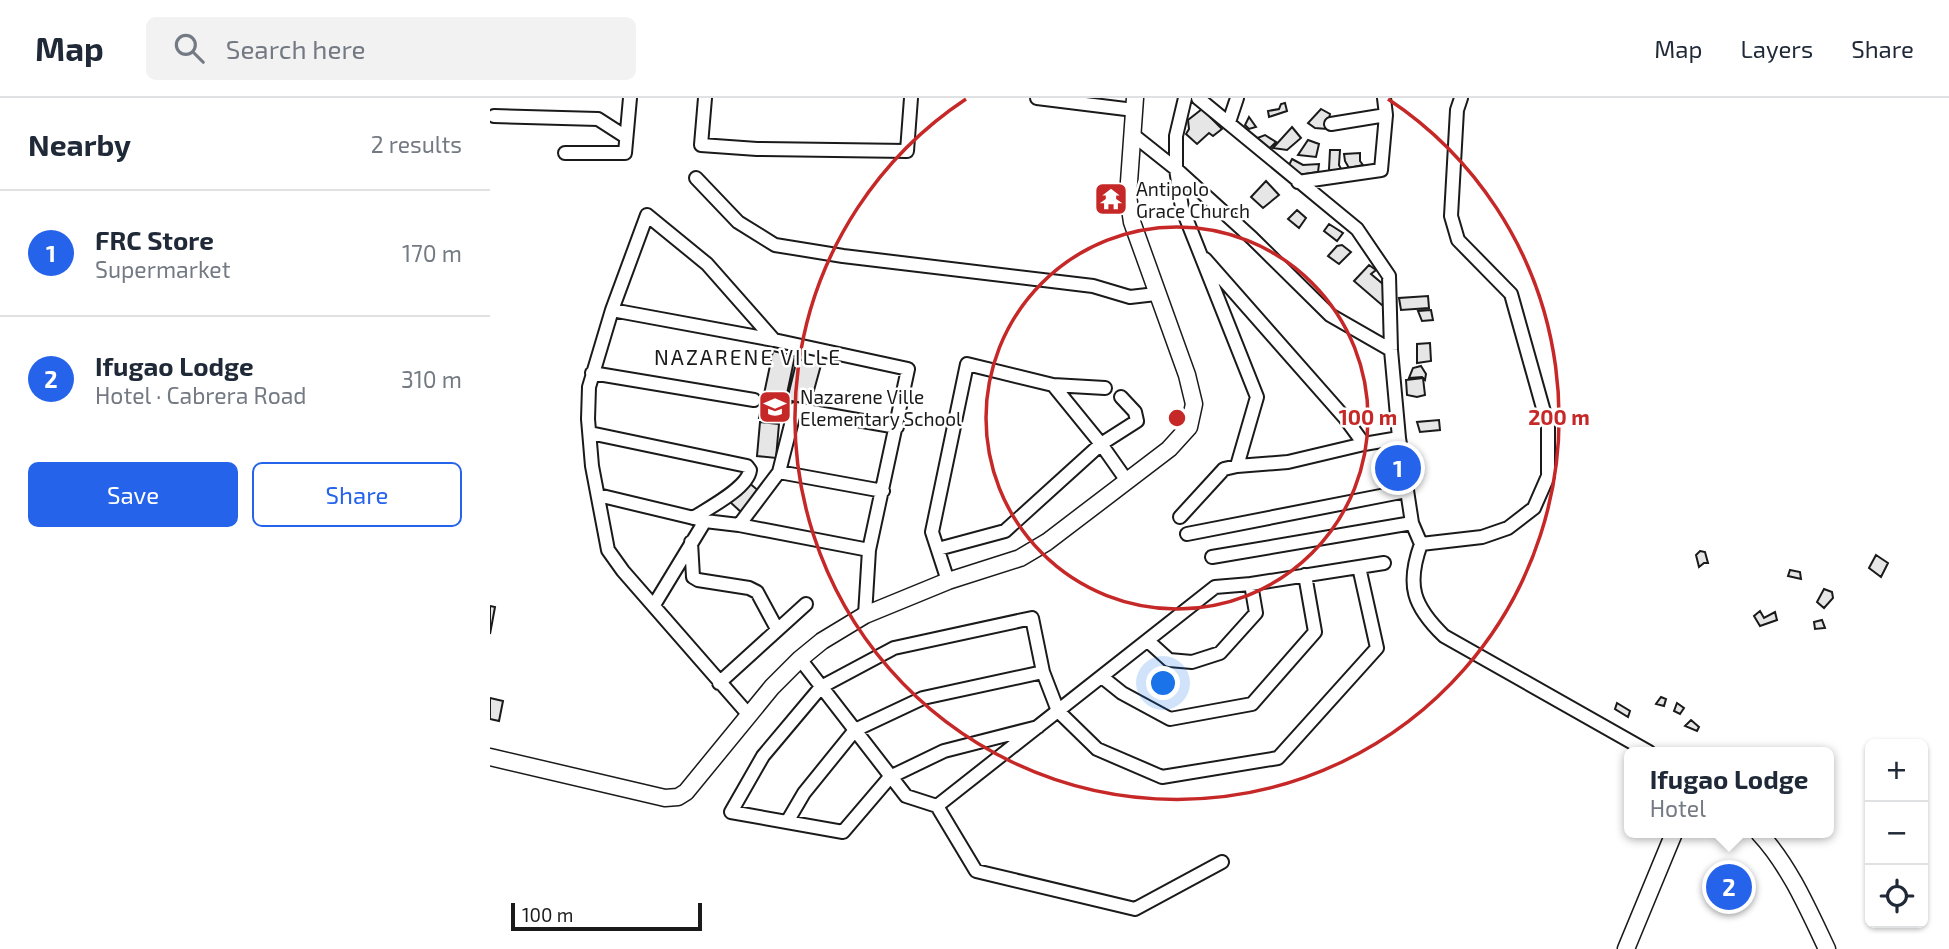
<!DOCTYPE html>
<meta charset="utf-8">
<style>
body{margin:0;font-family:"Exo 2",sans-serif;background:#f2f2f3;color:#1f2937}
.controls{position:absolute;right:21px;bottom:21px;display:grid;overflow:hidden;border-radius:10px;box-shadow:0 2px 5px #0004}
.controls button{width:63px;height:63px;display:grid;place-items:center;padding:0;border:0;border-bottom:2px solid #e0e1e3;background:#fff;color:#1f2937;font:35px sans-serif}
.scale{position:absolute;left:21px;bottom:18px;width:191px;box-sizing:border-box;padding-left:7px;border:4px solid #1a1a1a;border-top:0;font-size:19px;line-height:24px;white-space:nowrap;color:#1a1a1a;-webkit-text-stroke:5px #fff;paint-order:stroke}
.you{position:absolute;left:674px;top:586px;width:24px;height:24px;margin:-18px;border:5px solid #fff;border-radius:50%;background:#1a73e8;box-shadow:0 0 0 10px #1a73e833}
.badge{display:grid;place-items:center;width:46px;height:46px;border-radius:50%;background:#2563eb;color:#fff;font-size:23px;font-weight:700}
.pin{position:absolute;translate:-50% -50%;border:4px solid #fff;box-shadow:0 2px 7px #0006}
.popup{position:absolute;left:1134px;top:649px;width:210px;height:91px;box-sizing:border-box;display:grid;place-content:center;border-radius:10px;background:#fff;filter:drop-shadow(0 2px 5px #0005);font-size:23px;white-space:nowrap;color:#747a83}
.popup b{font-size:26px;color:#1f2937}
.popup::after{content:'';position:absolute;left:50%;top:100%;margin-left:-14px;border:14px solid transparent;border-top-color:#fff}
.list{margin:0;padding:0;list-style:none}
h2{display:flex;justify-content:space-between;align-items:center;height:91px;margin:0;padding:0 28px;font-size:30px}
h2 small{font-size:23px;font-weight:400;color:#747a83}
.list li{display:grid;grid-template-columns:46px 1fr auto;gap:21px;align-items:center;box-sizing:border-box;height:126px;padding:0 28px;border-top:2px solid #e0e1e3}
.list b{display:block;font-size:26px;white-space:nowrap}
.list p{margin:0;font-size:23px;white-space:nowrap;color:#747a83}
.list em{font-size:23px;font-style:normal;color:#747a83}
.actions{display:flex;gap:14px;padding:21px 28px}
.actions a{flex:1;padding:16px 0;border:2px solid #2563eb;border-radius:10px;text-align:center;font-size:24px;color:#2563eb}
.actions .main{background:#2563eb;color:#fff}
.icon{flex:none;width:38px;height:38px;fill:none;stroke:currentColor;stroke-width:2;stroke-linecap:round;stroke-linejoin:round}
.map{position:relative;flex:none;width:1459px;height:851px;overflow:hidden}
header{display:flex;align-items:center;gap:42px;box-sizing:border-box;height:98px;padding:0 35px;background:#fff;border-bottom:2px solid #e0e1e3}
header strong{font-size:33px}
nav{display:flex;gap:38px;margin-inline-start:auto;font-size:24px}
.search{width:490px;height:63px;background:#f2f2f3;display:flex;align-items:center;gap:18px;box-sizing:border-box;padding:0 24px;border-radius:10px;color:#747a83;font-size:26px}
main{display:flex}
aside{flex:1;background:#fff}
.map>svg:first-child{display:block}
</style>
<header>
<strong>Map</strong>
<div class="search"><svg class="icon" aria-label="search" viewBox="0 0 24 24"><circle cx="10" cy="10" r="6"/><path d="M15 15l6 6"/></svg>Search here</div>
<nav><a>Map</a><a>Layers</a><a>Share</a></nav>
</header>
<main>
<aside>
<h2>Nearby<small>2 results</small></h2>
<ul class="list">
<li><span class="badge">1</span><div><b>FRC Store</b><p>Supermarket</p></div><em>170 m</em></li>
<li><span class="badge">2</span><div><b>Ifugao Lodge</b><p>Hotel · Cabrera Road</p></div><em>310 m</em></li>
</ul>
<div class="actions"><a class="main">Save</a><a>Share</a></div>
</aside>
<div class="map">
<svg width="1459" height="851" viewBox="0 0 1459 851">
<rect width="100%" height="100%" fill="#fff"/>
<!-- building -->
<path fill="#e6e6e6" stroke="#1a1a1a" stroke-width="2" d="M 795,5 L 797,13 L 779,19 L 778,13 L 789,11 L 791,6 Z
M 712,11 L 732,31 L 723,38 L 719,35 L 707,46 L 696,36 L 699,31 L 698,22 Z
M 831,11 L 840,16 L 837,31 L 825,30 L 818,25 Z
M 759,19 L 766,29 L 759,31 L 755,27 Z
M 802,29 L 811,40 L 797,52 L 783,50 Z
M 775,37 L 786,44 L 776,54 L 762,42 Z
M 818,42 L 829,46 L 826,59 L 808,57 Z
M 840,52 L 850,52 L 849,67 L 852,73 L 843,75 L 839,71 Z
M 870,55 L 870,63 L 873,67 L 859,70 L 855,63 L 854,56 Z
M 802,61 L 813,67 L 829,66 L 828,74 L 808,77 L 796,73 Z
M 776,83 L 789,97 L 773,110 L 761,99 Z
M 807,112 L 816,120 L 809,130 L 798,121 Z
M 839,126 L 853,135 L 847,143 L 834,133 Z
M 852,147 L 861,154 L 849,166 L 838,158 L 847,148 Z
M 879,167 L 886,172 L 881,176 L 894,187 L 893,208 L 864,183 Z
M 938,198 L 939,210 L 911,212 L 909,200 Z
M 941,212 L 943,222 L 932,223 L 928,213 Z
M 940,245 L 941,263 L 927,265 L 927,246 Z
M 283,253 L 305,258 L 291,324 L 269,320 Z
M 307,261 L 331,267 L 320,307 L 297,302 Z
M 931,268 L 936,276 L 935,282 L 932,279 L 919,280 L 923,270 Z
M 933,280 L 935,297 L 927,299 L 917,297 L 916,282 Z
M 949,322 L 950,332 L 930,334 L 927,324 Z
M 270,324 L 289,326 L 286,360 L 267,358 Z
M 258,384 L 270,394 L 251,414 L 240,404 Z
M 1210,453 L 1215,454 L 1218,465 L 1214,465 L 1209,469 L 1206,457 Z
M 1386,457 L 1398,465 L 1391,479 L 1379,470 Z
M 1300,472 L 1310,474 L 1311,481 L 1298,478 Z
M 1334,491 L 1342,494 L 1343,500 L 1334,510 L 1327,504 Z
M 0,508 L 5,509 L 0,536 Z
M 1270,513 L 1274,520 L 1285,514 L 1287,522 L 1270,528 L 1264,518 Z
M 1332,522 L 1335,530 L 1325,531 L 1324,524 Z
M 1171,599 L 1176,601 L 1174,608 L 1166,606 Z
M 0,600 L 13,603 L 9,623 L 0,621 Z
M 1127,605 L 1140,613 L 1138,619 L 1125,611 Z
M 1187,605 L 1194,610 L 1190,616 L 1184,613 Z
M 1201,622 L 1209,629 L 1207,633 L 1195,628 Z"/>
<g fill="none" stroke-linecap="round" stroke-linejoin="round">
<defs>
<path id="street" d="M 215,0 L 211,47 L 267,51 L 417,53 L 421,0
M 547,0 L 644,12
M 695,0 L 686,38 L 686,71 L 692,110 L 767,299 L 747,368
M 708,0 L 867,131 L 899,178 L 901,252 L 909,340 L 922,425 L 931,446
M 971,0 L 967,12 L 961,118 L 968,142 L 1021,196 L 1058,328 L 1058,378 L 1044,410 L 1018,430 L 992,439 L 931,446 C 916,487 923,508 954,538 L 1159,654
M 4,18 L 108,21 L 136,39
M 739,24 L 747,0
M 841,26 L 896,17
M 642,36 L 686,71 L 762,140 L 840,217 L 901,252
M 75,55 L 135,55 L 140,0
M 206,80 L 248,124 L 285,147 L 353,158 L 603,188 L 640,199 L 666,196
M 808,84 L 891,72 L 896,17 L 894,0
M 715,161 L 855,320 L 874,346 L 909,340
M 122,212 L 284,242 L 418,271 L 379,452 L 375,517
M 102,275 L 264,302
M 563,287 L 615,290
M 100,335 L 257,368 L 260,372 C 258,390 217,411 203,420
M 289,374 L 393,393
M 108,397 L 208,421
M 690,419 L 734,371 L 747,368 L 798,364 L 874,346
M 249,427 L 289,374 L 305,311 L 407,329
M 697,436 L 916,393
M 201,444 L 203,479 L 208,482 L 259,490 L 267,494 L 287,531
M 448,451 L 515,433 L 611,346 L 647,323 L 645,314 L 631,299
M 722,459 L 922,425
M 458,483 L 442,434 L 477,266 L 563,287 L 611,346 L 637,383
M 164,507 L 215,423 L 249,427 L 379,452
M 658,543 L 679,562 L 702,564 L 730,555 L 766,515 L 761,486
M 310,561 L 416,698 L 447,708 L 725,489 L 761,486 L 894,465
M 612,579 L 632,595 L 680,621 L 762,606 L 825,534 L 815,477
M 229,585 L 316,506
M 258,616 L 133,473 L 118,452 L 102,368 L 98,321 L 99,289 L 122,212 L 157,117 L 217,166 L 284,242
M 548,629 L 454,653 L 400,679 L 353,734 L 241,714 L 273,658 L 331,589 L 404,550 L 542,520 L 553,574 L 568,613 L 607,651 L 672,679 L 788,660 L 887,550 L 869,469
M 447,708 L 486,773 L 645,811 L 732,764
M 297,724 L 314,695 L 365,632 L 433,600 L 553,574"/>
<path id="secondary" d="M 0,659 L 175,700 L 188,699 L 196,694 L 282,589 L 310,561 L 332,543 L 375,517 L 458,483 L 530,460 L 557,444 L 679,351 L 699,329 L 704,306 L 697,277 L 642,124 L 638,98 L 645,0
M 1269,735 C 1299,767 1318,811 1337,851
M 1136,851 L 1184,735"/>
</defs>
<!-- street casing -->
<use href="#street" stroke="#1a1a1a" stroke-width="16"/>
<!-- secondary casing -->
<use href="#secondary" stroke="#1a1a1a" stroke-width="19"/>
<!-- street -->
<use href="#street" stroke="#fff" stroke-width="12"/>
<!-- secondary -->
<use href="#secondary" stroke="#fff" stroke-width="16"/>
</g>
<!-- distance rings -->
<g fill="none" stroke="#c62828" stroke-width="3.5">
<circle cx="687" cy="320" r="191"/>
<path d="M898 1A382 382 0 1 1 476 1"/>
</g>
<!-- icons -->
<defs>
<symbol id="temple-square" viewBox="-11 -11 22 22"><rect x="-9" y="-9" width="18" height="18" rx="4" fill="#c62828" stroke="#fff"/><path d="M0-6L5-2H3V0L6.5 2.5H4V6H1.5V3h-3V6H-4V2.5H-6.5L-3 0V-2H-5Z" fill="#fff"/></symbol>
<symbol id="school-square" viewBox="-11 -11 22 22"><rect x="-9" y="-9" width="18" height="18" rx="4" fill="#c62828" stroke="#fff"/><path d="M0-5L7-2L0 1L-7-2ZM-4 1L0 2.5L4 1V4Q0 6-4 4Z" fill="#fff"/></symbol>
</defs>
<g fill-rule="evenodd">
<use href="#temple-square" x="602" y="82" width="38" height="38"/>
<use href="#school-square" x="266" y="290" width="38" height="38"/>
</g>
<g text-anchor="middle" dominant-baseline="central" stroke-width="5" stroke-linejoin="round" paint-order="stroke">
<!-- poi labels -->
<g font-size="19" fill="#1a1a1a" stroke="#fff" text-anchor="start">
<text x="646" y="90">Antipolo<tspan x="646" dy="22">Grace Church</tspan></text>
<text x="310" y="298">Nazarene Ville<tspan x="310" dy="22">Elementary School</tspan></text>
</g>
<!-- neighbourhood labels -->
<g font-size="21" letter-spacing="2" fill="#1a1a1a" stroke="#fff">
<text x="258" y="258">NAZARENE VILLE</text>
</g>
</g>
<circle cx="687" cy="320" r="10" fill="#c62828" stroke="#fff" stroke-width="3.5"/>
<g font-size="21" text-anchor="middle" font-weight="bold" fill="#c62828" stroke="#fff" stroke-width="5" stroke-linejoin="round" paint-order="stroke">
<text x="878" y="327">100 m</text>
<text x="1069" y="327">200 m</text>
</g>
</svg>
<div class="controls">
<button>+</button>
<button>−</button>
<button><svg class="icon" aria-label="locate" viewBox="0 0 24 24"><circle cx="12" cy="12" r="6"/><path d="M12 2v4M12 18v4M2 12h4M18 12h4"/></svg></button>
</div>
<div class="scale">100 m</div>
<div class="you"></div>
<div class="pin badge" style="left:908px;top:370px">1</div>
<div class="pin badge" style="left:1239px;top:789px">2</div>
<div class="popup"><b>Ifugao Lodge</b>Hotel</div>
</div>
</main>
